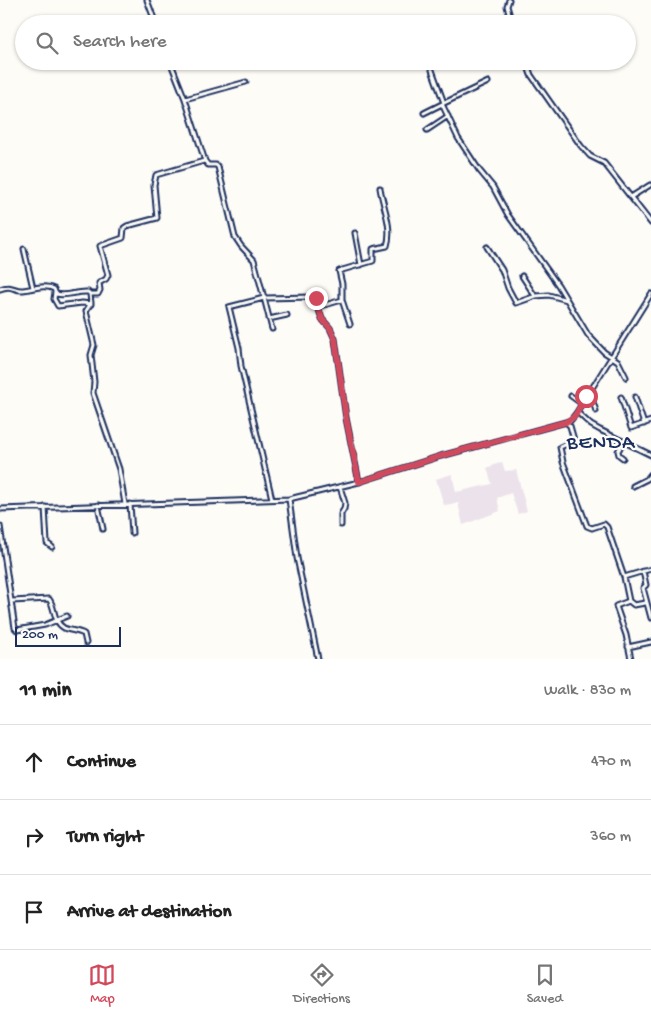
<!DOCTYPE html>
<meta charset="utf-8">
<style>
body{margin:0;font-family:"Gochi Hand",sans-serif;background:#f2f2f2;color:#222}
.scale{position:absolute;left:15px;bottom:12px;width:106px;box-sizing:border-box;padding-left:5px;border:2px solid #1b2f5e;border-top:0;font-size:14px;line-height:18px;white-space:nowrap;color:#1b2f5e;-webkit-text-stroke:4px #fdfcf7;paint-order:stroke}
.stop{position:absolute;width:15px;height:15px;margin:-11px;border:4px solid #d1495b;border-radius:50%;background:#fff}
.stop.end{background:#d1495b;border-color:#fff;box-shadow:0 1px 5px #0008}
.list{margin:0;padding:0;list-style:none}
h2{display:flex;justify-content:space-between;align-items:center;height:65px;margin:0;padding:0 20px;font-size:21px}
h2 small{font-size:16px;font-weight:400;color:#767676}
.list li{display:grid;grid-template-columns:32px 1fr auto;gap:15px;align-items:center;box-sizing:border-box;height:75px;padding:0 20px;border-top:1px solid #e0e0e0}
.list b{display:block;font-size:19px;white-space:nowrap}
.list em{font-size:16px;font-style:normal;color:#767676}
.icon{flex:none;width:28px;height:28px;fill:none;stroke:currentColor;stroke-width:2;stroke-linecap:round;stroke-linejoin:round}
.map{position:relative;flex:none;width:651px;height:659px;overflow:hidden}
.search{position:absolute;background:#fff;box-shadow:0 1px 4px #0004;left:15px;right:15px;top:15px;height:55px;display:flex;align-items:center;gap:12px;box-sizing:border-box;padding:0 18px;border-radius:28px;color:#767676;font-size:19px}
.sheet{height:290px;background:#fff}
nav{display:flex;justify-content:space-around;align-items:center;box-sizing:border-box;height:70px;border-top:1px solid #e0e0e0;background:#fff;font-size:14px;color:#767676}
nav a{display:grid;justify-items:center;gap:2px}
nav .on{color:#d1495b}
.map>svg:first-child{display:block}
</style>
<div class="map">
<svg width="651" height="659" viewBox="0 0 651 659">
<rect width="100%" height="100%" fill="#fdfcf7"/>
<filter id="ink" filterUnits="userSpaceOnUse"><feTurbulence type="fractalNoise" baseFrequency=".02" numOctaves="2"/><feDisplacementMap in="SourceGraphic" scale="10" xChannelSelector="R" yChannelSelector="G"/><feConvolveMatrix kernelMatrix="1 2 1 2 8 2 1 2 1" color-interpolation-filters="sRGB"/></filter>
<g filter="url(#ink)">
<!-- built -->
<path fill="#ece2eb" d="M 502,462 L 505,471 L 516,470 L 527,511 L 518,514 L 511,493 L 497,498 L 500,511 L 463,525 L 458,503 L 444,505 L 436,479 L 452,474 L 456,492 L 492,484 L 487,468 Z"/>
<g fill="none" stroke-linecap="round" stroke-linejoin="round">
<defs>
<path id="street" d="M 147,0 L 156,24
M 509,0 L 507,6 L 512,24
M 170,61 L 185,99 L 205,161 L 208,165 L 216,165 L 218,167 L 235,237 L 241,246 L 254,260 L 264,298 L 229,307 L 239,348 L 241,366 L 272,499
M 526,61 L 531,75 L 581,146 L 590,156 L 604,163 L 651,223
M 432,70 L 444,103
M 488,82 L 442,104 L 458,138 L 479,170 L 493,187 L 508,215 L 558,285 L 588,335 L 604,352 L 618,361 L 626,377
M 185,99 L 246,82
M 424,113 L 442,104
M 427,130 L 448,116
M 631,197 L 650,185
M 355,233 L 361,265
M 487,247 L 502,270 L 508,288 L 516,303 L 536,296 L 549,295 L 567,300
M 24,249 L 33,288
M 522,276 L 535,296
M 0,289 C 12,284 14,291 23,290 C 33,289 45,284 54,289 L 56,294 C 67,297 76,291 88,292 L 90,294 L 98,294 L 100,290 L 99,283 L 106,279 L 108,275 L 100,246 L 123,238 L 124,228 L 127,226 L 157,218 L 154,185 L 156,175 L 204,161
M 55,292 L 54,299 L 58,306 L 82,303 L 91,304
M 90,294 L 91,303 L 86,311 L 94,345 L 91,355 L 94,382 L 93,393 L 119,469 L 125,504
M 342,300 L 350,324
M 269,319 L 287,315
M 272,329 L 264,298 L 312,297 L 316,298 L 318,307
M 571,396 L 582,404
M 587,396 L 593,402 L 596,411
M 621,397 L 631,428 L 651,421
M 635,397 L 644,424
M 577,412 L 651,294
M 566,422 L 570,426 L 574,440 L 572,442 L 560,447 L 563,462 L 587,526 L 592,528 L 604,524 L 607,527 L 624,577 L 629,601
M 623,458 L 619,455 L 618,451 L 624,441
M 359,482 L 346,418 L 335,339 L 330,328 L 322,319 L 318,307 L 342,300 L 342,284 L 339,271 L 373,261 L 373,249 L 387,246 C 393,227 383,207 380,188
M 633,486 L 647,479 L 651,474
M 340,487 L 345,503 L 344,509 L 341,514 L 341,525
M 289,499 L 297,558 L 318,659
M 130,504 L 132,533
M 98,505 L 103,529
M 45,507 L 47,543 L 52,547
M 0,509 L 289,499 L 359,482 L 441,456 L 566,422 L 571,420 L 577,412 L 591,425 L 600,430 L 651,455
M 0,526 L 15,628 L 17,630 L 45,625 L 67,616
M 643,571 L 646,585 L 643,588 L 651,618
M 624,577 L 651,569
M 12,601 L 49,599 C 56,608 52,621 64,628 C 70,631 77,630 84,634 L 86,643
M 628,647 L 651,642
M 631,659 L 626,635 L 616,606 L 629,601 L 634,605 L 645,603"/>
</defs>
<!-- street casing -->
<use href="#street" stroke="#1b2f5e" stroke-width="7"/>
<!-- street -->
<use href="#street" stroke="#fdfcf7" stroke-width="3"/>
</g>
</g>
<g fill="none" stroke-linecap="round" stroke-linejoin="round" filter="url(#ink)">
<!-- route -->
<path stroke="#d1495b" stroke-width="6" d="M 316,298 L 322,319 L 330,328 L 335,339 L 346,418 L 359,482 L 441,456 L 566,422 L 575,416 L 586,396"/>
</g>
<g text-anchor="middle" dominant-baseline="central" stroke-width="4.5" stroke-linejoin="round" paint-order="stroke">
<!-- quarter labels -->
<g font-size="21" letter-spacing="1" fill="#1b2f5e" stroke="#fdfcf7">
<text x="601" y="444">BENDA</text>
</g>
</g>
</svg>
<div class="scale">200 m</div>
<div class="stop" style="left:586px;top:396px"></div>
<div class="stop end" style="left:316px;top:298px"></div>
<div class="search"><svg class="icon" aria-label="search" viewBox="0 0 24 24"><circle cx="10" cy="10" r="6"/><path d="M15 15l6 6"/></svg>Search here</div>
</div>
<section class="sheet">
<h2>11 min<small>Walk · 830 m</small></h2>
<ul class="list">
<li><svg class="icon" aria-label="ahead" viewBox="0 0 24 24"><path d="M12 20V5M6 11l6-6 6 6"/></svg><div><b>Continue</b></div><em>470 m</em></li>
<li><svg class="icon" aria-label="right" viewBox="0 0 24 24"><path d="M7 20v-9h11M14 6l5 5-5 5"/></svg><div><b>Turn right</b></div><em>360 m</em></li>
<li><svg class="icon" aria-label="arrive" viewBox="0 0 24 24"><path d="M6 21V4h12l-3 4 3 4H6"/></svg><div><b>Arrive at destination</b></div></li>
</ul>
</section>
<nav>
<a class="on"><svg class="icon" aria-label="map" viewBox="0 0 24 24"><path d="M3 6l6-2 6 2 6-2v14l-6 2-6-2-6 2zM9 4v14M15 6v14"/></svg>Map</a>
<a><svg class="icon" aria-label="directions" viewBox="0 0 24 24"><path d="M12 3l9 9-9 9-9-9zM9 14v-3h6M13 9l2 2-2 2"/></svg>Directions</a>
<a><svg class="icon" aria-label="saved" viewBox="0 0 24 24"><path d="M7 4h10v16l-5-4-5 4z"/></svg>Saved</a>
</nav>
